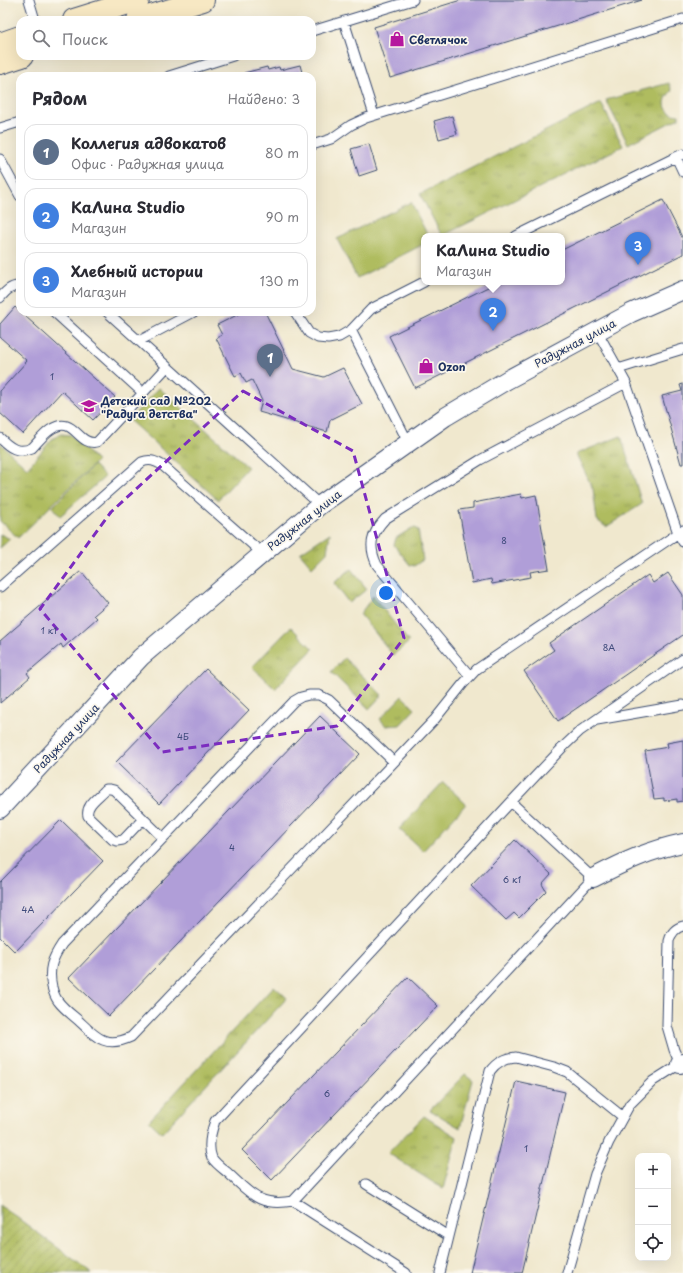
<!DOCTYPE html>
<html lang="ru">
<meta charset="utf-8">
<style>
body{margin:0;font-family:"Playpen Sans",sans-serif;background:#f2f2f3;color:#2b2b33}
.controls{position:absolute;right:12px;bottom:12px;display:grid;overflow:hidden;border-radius:8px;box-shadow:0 4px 16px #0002}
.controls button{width:36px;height:36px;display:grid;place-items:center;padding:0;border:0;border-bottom:1px solid #e1e1e2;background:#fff;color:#2b2b33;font:20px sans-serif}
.you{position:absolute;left:386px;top:593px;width:14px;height:14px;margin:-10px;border:3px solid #fff;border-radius:50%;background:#1a73e8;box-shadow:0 0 0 6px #1a73e833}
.badge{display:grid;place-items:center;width:26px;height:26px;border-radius:50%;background:#db2777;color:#fff;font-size:13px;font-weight:700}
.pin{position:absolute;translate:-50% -33px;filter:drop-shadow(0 1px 2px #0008)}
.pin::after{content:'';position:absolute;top:21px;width:14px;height:12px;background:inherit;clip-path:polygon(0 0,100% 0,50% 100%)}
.popup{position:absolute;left:421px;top:233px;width:144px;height:52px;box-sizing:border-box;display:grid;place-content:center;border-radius:8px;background:#fff;filter:drop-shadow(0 1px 3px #0005);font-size:13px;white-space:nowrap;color:#7c7c81}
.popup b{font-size:15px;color:#2b2b33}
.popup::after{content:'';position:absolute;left:50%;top:100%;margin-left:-8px;border:8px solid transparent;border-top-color:#fff}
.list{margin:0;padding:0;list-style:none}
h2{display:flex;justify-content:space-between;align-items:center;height:52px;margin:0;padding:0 16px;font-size:17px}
h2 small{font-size:13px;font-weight:400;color:#7c7c81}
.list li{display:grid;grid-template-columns:26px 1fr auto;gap:12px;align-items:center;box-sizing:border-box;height:56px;margin:0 8px 8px;padding:0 8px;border:1px solid #e1e1e2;border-radius:12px}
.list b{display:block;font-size:15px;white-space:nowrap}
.list p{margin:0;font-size:13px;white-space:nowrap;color:#7c7c81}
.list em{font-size:13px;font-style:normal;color:#7c7c81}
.icon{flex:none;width:22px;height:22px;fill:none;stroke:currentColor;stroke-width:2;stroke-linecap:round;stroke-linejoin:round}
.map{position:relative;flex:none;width:683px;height:1273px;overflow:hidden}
.search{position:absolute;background:#fff;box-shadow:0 4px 16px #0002;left:16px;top:16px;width:300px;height:44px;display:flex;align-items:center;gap:10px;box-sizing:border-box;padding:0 14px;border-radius:12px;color:#7c7c81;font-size:15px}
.panel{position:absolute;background:#fff;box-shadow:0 4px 16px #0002;left:16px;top:72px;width:300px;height:244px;border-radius:12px}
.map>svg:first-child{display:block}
</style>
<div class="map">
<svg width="683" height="1273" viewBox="0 0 683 1273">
<defs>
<pattern id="park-tufts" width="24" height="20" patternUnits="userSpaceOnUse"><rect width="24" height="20" fill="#afbc5f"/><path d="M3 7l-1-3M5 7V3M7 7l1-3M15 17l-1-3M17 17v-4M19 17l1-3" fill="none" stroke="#8e9952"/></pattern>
<pattern id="garden-furrows" width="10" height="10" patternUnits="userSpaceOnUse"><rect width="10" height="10" fill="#afbc5f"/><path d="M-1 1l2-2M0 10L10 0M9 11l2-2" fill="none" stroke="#8e9952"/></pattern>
</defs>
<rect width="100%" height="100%" fill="#fbf7ec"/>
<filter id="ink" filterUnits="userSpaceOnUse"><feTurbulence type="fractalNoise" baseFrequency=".025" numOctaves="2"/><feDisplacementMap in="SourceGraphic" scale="8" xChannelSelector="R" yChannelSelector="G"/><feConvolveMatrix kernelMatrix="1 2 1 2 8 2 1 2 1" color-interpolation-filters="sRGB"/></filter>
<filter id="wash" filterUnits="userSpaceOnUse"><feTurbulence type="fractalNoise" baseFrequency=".012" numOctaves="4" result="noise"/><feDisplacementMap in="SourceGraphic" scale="16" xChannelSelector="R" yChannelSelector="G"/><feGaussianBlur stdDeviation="0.9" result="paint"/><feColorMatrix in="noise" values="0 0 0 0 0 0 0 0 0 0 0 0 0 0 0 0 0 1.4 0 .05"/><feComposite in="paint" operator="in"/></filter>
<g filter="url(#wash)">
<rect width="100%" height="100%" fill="#f0e8ce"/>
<!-- park -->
<path fill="url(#park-tufts)" stroke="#65765e" d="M 669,83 L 672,91 C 661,100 663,114 679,115 L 679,118 L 628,144 L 606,100 Z
M 601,103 L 623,146 L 442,236 L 420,194 Z
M 159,388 L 248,467 L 218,500 L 129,420 Z
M 61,434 L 71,435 L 97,461 L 18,538 L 0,521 L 0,443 L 27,468 L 52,439 Z
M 621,436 L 642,504 L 606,527 L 597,520 L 593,489 L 576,454 Z
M 94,465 L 105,477 L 60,516 L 52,507 Z
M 412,528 L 415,528 L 418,530 L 423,560 L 414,566 L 410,565 L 394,545 L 396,538 Z
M 330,533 L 327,552 L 312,567 L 300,553 Z
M 0,534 L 10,539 L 0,548 Z
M 351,569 L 367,589 L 349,603 L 334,583 Z
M 373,596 L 409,642 L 393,655 L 360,614 Z
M 291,627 L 313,649 L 275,689 L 252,667 Z
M 344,658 L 382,695 L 369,709 L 331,672 Z
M 402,696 L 415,709 L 400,725 L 386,726 L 380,719 Z
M 274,986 L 287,998 L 162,1133 L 149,1121 Z
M 465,1074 L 473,1080 L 460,1128 L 430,1110 Z
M 424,1116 L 457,1137 L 443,1189 L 388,1153 Z"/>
<!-- garden -->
<path fill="url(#garden-furrows)" stroke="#65765e" d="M 0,1205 L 92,1273 L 0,1273 Z"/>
<!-- pitch -->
<path fill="#afbc5f" stroke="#65765e" d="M 411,202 L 428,236 L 424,236 L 424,244 L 357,278 L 337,239 Z
M 443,782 L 466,804 L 423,851 L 399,829 Z"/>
<g id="blocks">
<!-- building -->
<path fill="#b09ed8" d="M 461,0 L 642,0 L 390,78 L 374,27 Z
M 300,65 L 303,76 L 245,76 L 244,73 L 267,67 L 268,70 L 279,67 L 280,70 Z
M 452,116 L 457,134 L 439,139 L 434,121 Z
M 369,144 L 377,170 L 359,176 L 351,149 Z
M 663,200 L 683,239 L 683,254 L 415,388 L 389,336 L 498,282 L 562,282 L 562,250 Z
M 15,307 L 115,397 L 93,420 L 62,391 L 23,434 L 0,413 L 0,391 L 27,361 L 0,337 L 0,324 Z
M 243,312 L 265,312 L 293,369 L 324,377 L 343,368 L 362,404 L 330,420 L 327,432 L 259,412 L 262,401 L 252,380 L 246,383 L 241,373 L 235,376 L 216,338 L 222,335 L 217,325 Z
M 683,384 L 683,464 L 681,464 L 662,396 L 682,391 L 680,385 Z
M 521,494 L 522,498 L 536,495 L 549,569 L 530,572 L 531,577 L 492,584 L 491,579 L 472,583 L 459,510 L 473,508 L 473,503 Z
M 81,571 L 108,603 L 94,615 L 97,618 L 63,648 L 61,644 L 27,673 L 30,677 L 0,703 L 0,641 Z
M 668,573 L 683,595 L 683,635 L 558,721 L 524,671 L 554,650 L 549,643 L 648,575 L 653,583 Z
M 206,669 L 249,710 L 159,804 L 116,762 Z
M 320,716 L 360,754 L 109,1016 L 69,978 Z
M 683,740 L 683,801 L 677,802 L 677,799 L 664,801 L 664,798 L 654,799 L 645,751 L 668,747 L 667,743 Z
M 61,820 L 103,861 L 15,952 L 0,937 L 0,882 Z
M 515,840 L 551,874 L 542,884 L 546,891 L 519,918 L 514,913 L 506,920 L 471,886 Z
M 408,977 L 438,1006 L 272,1180 L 242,1150 Z
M 516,1081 L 565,1092 L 522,1273 L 470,1273 Z"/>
</g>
</g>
<g filter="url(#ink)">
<use href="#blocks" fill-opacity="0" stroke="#3b4b6f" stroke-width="1"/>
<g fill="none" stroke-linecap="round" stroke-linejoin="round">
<defs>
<path id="lane" d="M 29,0 L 35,20
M 344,21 L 374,115
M 312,31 L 413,0
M 169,76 L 233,56
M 0,128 L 20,122
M 312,145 L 331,139 L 351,125 L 366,118 L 683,19
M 683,154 L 676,157 L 683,172
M 0,159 L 20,196
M 516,236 L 676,157
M 0,298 C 5,292 11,285 20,286
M 107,312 L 320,505
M 295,312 L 309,333 L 318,338 L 328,339 L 339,337 L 351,330 L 371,309 L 424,282
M 351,330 L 409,444
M 597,331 L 626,383 L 678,533 L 683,542
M 139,341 L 194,312
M 618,369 L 683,349
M 143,393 L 167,367
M 0,438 C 10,448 18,454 32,448 C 38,442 43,435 50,430 C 74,413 78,447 97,442 L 143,393 L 54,312
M 0,587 L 142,462 C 150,459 155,461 162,465 L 262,553
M 470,676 L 377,565 C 368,546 371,534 385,519 L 480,460 L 626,383
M 309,695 L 319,695 L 329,700 L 394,762 L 131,1037 C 105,1049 96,1037 78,1020 C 71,1014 63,1008 58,1001 C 55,997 53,991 52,987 C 48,969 52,959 62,944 L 294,701 L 301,697 Z
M 597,720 L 683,705
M 394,762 L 435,719 L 463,684 L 477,669 L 683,530
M 511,802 L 593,878 L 293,1201 C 259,1207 251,1194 228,1173 C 223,1169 215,1163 212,1158 C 207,1146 211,1132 215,1121 L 511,802 L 563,747 L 580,731 L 683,659
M 143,819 L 123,840 L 117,841 L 113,840 L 88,816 C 85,805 99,797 106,789 L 110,789 L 114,790 L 163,838
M 366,1184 L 449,1236
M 293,1201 L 406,1273
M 440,1273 L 490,1071 C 497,1062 504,1058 516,1057 L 554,1067 L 567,1072 L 623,1117
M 567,1273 L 595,1174 L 609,1142 L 630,1104 L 653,1081 L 680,1064 L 674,1050 L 667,1026 L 669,941 C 671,933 675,928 683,926"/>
<path id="street" d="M 0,809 L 141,657 L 320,505 L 445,417 L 507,380 L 631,313 L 683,290
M 593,878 C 624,862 649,850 683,843
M 680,1064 L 683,1063"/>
<path id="secondary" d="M 74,20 L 138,0
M 138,20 L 203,0
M 0,44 L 20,37
M 0,63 L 22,56"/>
</defs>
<!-- lane casing -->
<use href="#lane" stroke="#3b4b6f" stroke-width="11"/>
<!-- street casing -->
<use href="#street" stroke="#3b4b6f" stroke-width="20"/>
<!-- secondary casing -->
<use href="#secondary" stroke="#3b4b6f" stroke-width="24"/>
<!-- lane -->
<use href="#lane" stroke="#fff" stroke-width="9"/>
<!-- street -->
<use href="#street" stroke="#fff" stroke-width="18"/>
<!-- secondary -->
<use href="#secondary" stroke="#f7e8c3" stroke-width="22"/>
</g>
</g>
<!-- marked area -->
<path fill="none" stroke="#7b2cbf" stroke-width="3" stroke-dasharray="8 5" stroke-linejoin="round" d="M 243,391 L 353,451 L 404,638 L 337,726 L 162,752 L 40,609 L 111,512 Z"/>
<!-- icons -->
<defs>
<symbol id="shop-bare" viewBox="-9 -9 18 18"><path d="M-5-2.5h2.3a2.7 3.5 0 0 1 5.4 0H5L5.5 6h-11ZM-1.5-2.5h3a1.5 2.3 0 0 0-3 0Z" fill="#b5179e" stroke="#fbf7ec" stroke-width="2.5" paint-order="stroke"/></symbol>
<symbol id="school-bare" viewBox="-9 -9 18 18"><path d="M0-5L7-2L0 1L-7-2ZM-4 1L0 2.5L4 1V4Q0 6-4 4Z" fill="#b5179e" stroke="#fbf7ec" stroke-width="2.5" paint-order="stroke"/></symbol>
</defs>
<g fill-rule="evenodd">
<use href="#shop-bare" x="386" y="28" width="22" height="22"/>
<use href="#shop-bare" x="415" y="355" width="22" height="22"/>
<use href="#school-bare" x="78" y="395" width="22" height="22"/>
</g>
<g text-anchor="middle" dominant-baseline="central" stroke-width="3.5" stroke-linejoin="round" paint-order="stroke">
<!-- number labels -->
<g font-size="9" fill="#404b7c">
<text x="52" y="376">1</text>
<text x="504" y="540">8</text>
<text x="49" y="630">1 к1</text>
<text x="609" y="647">8А</text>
<text x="183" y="736">4Б</text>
<text x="232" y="847">4</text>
<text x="512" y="879">6 к1</text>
<text x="28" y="909">4А</text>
<text x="327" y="1093">6</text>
<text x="526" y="1148">1</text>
</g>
<!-- poi labels -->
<g font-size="11" font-weight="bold" fill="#1b2f5e" stroke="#fbf7ec" text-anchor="start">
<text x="409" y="39">Светлячок</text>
<text x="438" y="366">Ozon</text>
<text x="101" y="400">Детский сад №202<tspan x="101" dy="13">"Радуга детства"</tspan></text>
</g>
<!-- street labels -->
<g font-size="11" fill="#1b2f5e" stroke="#fbf7ec">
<text transform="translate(575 343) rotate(-28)">Радужная улица</text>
<text transform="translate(304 520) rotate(-38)">Радужная улица</text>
<text transform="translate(66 738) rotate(-47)">Радужная улица</text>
</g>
</g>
</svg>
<div class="controls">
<button>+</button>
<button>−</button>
<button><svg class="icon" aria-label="locate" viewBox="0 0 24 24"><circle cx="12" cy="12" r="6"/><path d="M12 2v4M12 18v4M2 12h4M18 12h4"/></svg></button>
</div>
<div class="you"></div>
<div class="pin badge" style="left:270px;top:377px;background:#5c6f8a">1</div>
<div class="pin badge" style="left:493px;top:331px;background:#3f7fe0">2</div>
<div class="popup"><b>КаЛина Studio</b>Магазин</div>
<div class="pin badge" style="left:638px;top:265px;background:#3f7fe0">3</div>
<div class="search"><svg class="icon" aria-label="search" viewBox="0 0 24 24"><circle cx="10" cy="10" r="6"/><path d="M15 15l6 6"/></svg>Поиск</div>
<section class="panel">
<h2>Рядом<small>Найдено: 3</small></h2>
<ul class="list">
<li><span class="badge" style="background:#5c6f8a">1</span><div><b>Коллегия адвокатов</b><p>Офис · Радужная улица</p></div><em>80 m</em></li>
<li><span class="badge" style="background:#3f7fe0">2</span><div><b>КаЛина Studio</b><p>Магазин</p></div><em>90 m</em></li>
<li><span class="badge" style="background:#3f7fe0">3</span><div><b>Хлебный истории</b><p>Магазин</p></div><em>130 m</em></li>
</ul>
</section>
</div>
